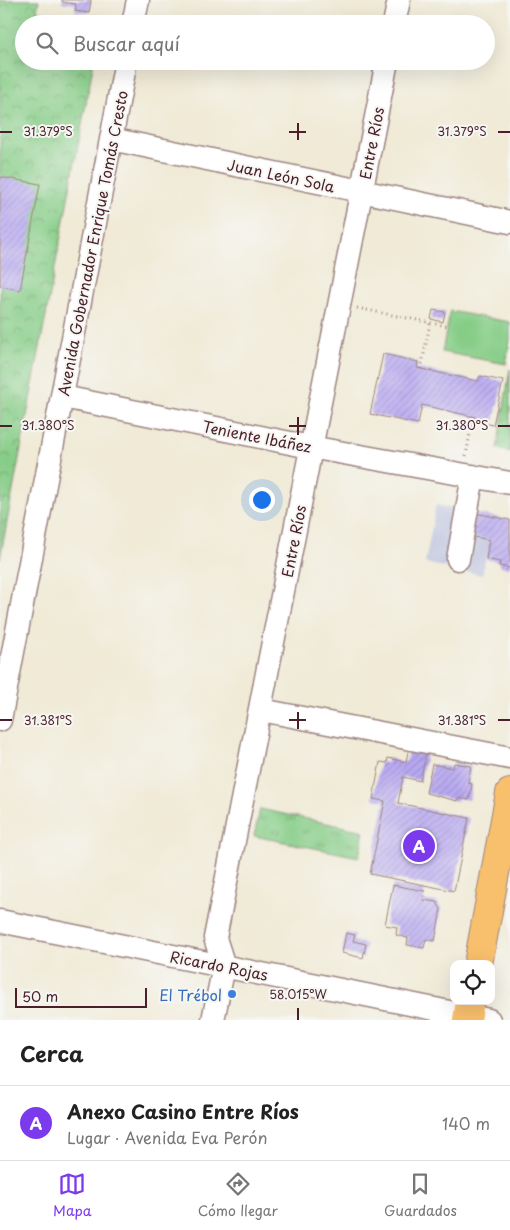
<!DOCTYPE html>
<html lang="es">
<meta charset="utf-8">
<style>
body{margin:0;font-family:"Playpen Sans",sans-serif;background:#f2f2f2;color:#222}
.controls{position:absolute;right:15px;bottom:15px;display:grid;overflow:hidden;border-radius:10px;box-shadow:0 5px 20px #0002}
.controls button{width:45px;height:45px;display:grid;place-items:center;padding:0;border:0;border-bottom:1px solid #e0e0e0;background:#fff;color:#222;font:25px sans-serif}
.scale{position:absolute;left:15px;bottom:12px;width:132px;box-sizing:border-box;padding-left:5px;border:2px solid #4a1f2b;border-top:0;font-size:14px;line-height:18px;white-space:nowrap;color:#4a1f2b;-webkit-text-stroke:4px #f6f6f2;paint-order:stroke}
.you{position:absolute;left:261px;top:499px;width:18px;height:18px;margin:-12px;border:4px solid #fff;border-radius:50%;background:#1a73e8;box-shadow:0 0 0 8px #1a73e833}
.badge{display:grid;place-items:center;width:32px;height:32px;border-radius:50%;background:#7c3aed;color:#fff;font-size:16px;font-weight:700}
.pin{position:absolute;translate:-50% -50%;border:2px solid #fff;box-shadow:0 1px 5px #0006}
.list{margin:0;padding:0;list-style:none}
h2{display:flex;justify-content:space-between;align-items:center;height:65px;margin:0;padding:0 20px;font-size:21px}
h2 small{font-size:16px;font-weight:400;color:#767676}
.list li{display:grid;grid-template-columns:32px 1fr auto;gap:15px;align-items:center;box-sizing:border-box;height:75px;padding:0 20px;border-top:1px solid #e0e0e0}
.list b{display:block;font-size:19px;white-space:nowrap}
.list p{margin:0;font-size:16px;white-space:nowrap;color:#767676}
.list em{font-size:16px;font-style:normal;color:#767676}
.icon{flex:none;width:28px;height:28px;fill:none;stroke:currentColor;stroke-width:2;stroke-linecap:round;stroke-linejoin:round}
.map{position:relative;flex:none;width:510px;height:1020px;overflow:hidden}
.search{position:absolute;background:#fff;box-shadow:0 5px 20px #0002;left:15px;right:15px;top:15px;height:55px;display:flex;align-items:center;gap:12px;box-sizing:border-box;padding:0 18px;border-radius:28px;color:#767676;font-size:19px}
.sheet{height:140px;background:#fff}
nav{display:flex;justify-content:space-around;align-items:center;box-sizing:border-box;height:70px;border-top:1px solid #e0e0e0;background:#fff;font-size:14px;color:#767676}
nav a{display:grid;justify-items:center;gap:2px}
nav .on{color:#7c3aed}
.map>svg:first-child{display:block}
</style>
<div class="map">
<svg width="510" height="1020" viewBox="0 0 510 1020">
<defs>
<pattern id="grass-tufts" width="24" height="20" patternUnits="userSpaceOnUse" patternTransform="scale(1.25)"><rect width="24" height="20" fill="#87cd88"/><path d="M3 7l-1-3M5 7V3M7 7l1-3M15 17l-1-3M17 17v-4M19 17l1-3" fill="none" stroke="#70a66f"/></pattern>
<pattern id="park-crowns" width="20" height="18" patternUnits="userSpaceOnUse" patternTransform="scale(1.25)"><rect width="20" height="18" fill="#87cd88"/><path d="M2 6a3 3 0 1 1 6 0M12 15a3 3 0 1 1 6 0" fill="none" stroke="#70a66f"/></pattern>
<pattern id="building-hatch" width="6" height="6" patternUnits="userSpaceOnUse" patternTransform="scale(1.25)"><rect width="6" height="6" fill="#b8a9f3"/><path d="M-1 1l2-2M0 6l6-6M5 7l2-2" fill="none" stroke="#9889c5"/></pattern>
</defs>
<rect width="100%" height="100%" fill="#f6f6f2"/>
<filter id="ink" filterUnits="userSpaceOnUse"><feTurbulence type="fractalNoise" baseFrequency=".02" numOctaves="2"/><feDisplacementMap in="SourceGraphic" scale="10" xChannelSelector="R" yChannelSelector="G"/><feConvolveMatrix kernelMatrix="1 2 1 2 8 2 1 2 1" color-interpolation-filters="sRGB"/></filter>
<filter id="wash" filterUnits="userSpaceOnUse"><feTurbulence type="fractalNoise" baseFrequency=".0096" numOctaves="4" result="noise"/><feDisplacementMap in="SourceGraphic" scale="20" xChannelSelector="R" yChannelSelector="G"/><feGaussianBlur stdDeviation="1.12" result="paint"/><feColorMatrix in="noise" values="0 0 0 0 0 0 0 0 0 0 0 0 0 0 0 0 0 1.4 0 .05"/><feComposite in="paint" operator="in"/></filter>
<g filter="url(#wash)">
<rect width="100%" height="100%" fill="#f0ead6"/>
<!-- industrial -->
<path fill="#bec3de" d="M 436,505 L 475,513 L 470,536 L 489,540 L 482,575 L 425,563 Z"/>
<!-- grass -->
<path fill="url(#grass-tufts)" stroke="#68765a" d="M 510,369 L 510,452 L 497,449 Z
M 260,809 L 364,831 L 359,857 L 254,836 Z"/>
<!-- park -->
<path fill="url(#park-crowns)" stroke="#68765a" d="M 0,0 L 39,0 L 37,11 L 100,24 L 24,24 L 24,61 L 94,61 L 0,559 Z"/>
<!-- pitch -->
<path fill="#87cd88" stroke="#68765a" d="M 450,311 L 510,322 L 510,340 L 506,364 L 442,352 Z"/>
<g id="blocks">
<!-- building -->
<path fill="url(#building-hatch)" d="M 62,0 L 91,0 L 89,13 L 75,11 L 76,4 L 62,2 Z
M 0,177 L 40,184 L 20,290 L 0,286 Z
M 433,310 L 445,312 L 443,322 L 431,319 Z
M 383,354 L 418,362 L 417,368 L 421,369 L 478,381 L 480,376 L 503,381 L 493,425 L 474,421 L 475,417 L 422,405 L 418,424 L 370,414 Z
M 475,513 L 510,520 L 510,568 L 499,566 L 500,562 L 486,559 L 489,540 L 470,536 Z
M 409,746 L 427,750 L 420,781 L 403,777 L 398,803 L 469,818 L 454,891 L 370,874 L 385,801 L 373,799 L 380,762 L 387,763 L 388,758 L 406,762 Z
M 454,763 L 471,766 L 468,783 L 472,784 L 469,800 L 458,798 L 457,801 L 426,793 L 432,764 L 453,768 Z
M 393,885 L 425,891 L 423,900 L 437,902 L 441,909 L 435,941 L 426,939 L 424,948 L 407,945 L 408,938 L 396,935 L 397,927 L 385,925 Z
M 346,933 L 355,935 L 353,941 L 366,944 L 363,958 L 342,953 Z"/>
</g>
</g>
<g filter="url(#ink)">
<use href="#blocks" fill-opacity="0" stroke="#9d8480" stroke-width="1"/>
<g fill="none" stroke-linecap="round" stroke-linejoin="round">
<defs>
<path id="minor" d="M 133,24 L 138,0
M 394,24 L 399,0
M 111,139 L 510,222
M 63,397 L 310,447 L 510,483
M 458,559 L 473,476
M 261,710 L 510,758
M 0,720 L 126,61
M 0,921 L 489,1020
M 213,1020 L 224,966 L 215,938 L 387,61"/>
<path id="major" d="M 478,964 L 510,793
M 467,1020 L 470,1001"/>
</defs>
<!-- minor casing -->
<use href="#minor" stroke="#9d8480" stroke-width="25"/>
<!-- major casing -->
<use href="#major" stroke="#9d8480" stroke-width="30"/>
<!-- path -->
<path stroke="#9d8480" stroke-width="3" stroke-dasharray="1 4" stroke-linecap="butt" d="M 357,308 L 447,326
M 421,369 L 430,323
M 466,456 L 473,416"/>
<!-- minor -->
<use href="#minor" stroke="#fff" stroke-width="22"/>
<!-- major -->
<use href="#major" stroke="#f8bf6c" stroke-width="28"/>
</g>
</g>
<!-- ticks -->
<path fill="none" stroke="#4a1f2b" stroke-width="2" d="M 298,123 L 298,140M 0,132 L 12,132M 289,132 L 306,132M 498,132 L 510,132M 298,417 L 298,435M 0,426 L 12,426M 289,426 L 306,426M 498,426 L 510,426M 298,712 L 298,729M 0,720 L 12,720M 289,720 L 306,720M 498,720 L 510,720M 298,1008 L 298,1020"/>
<!-- markers -->
<circle fill="#3f7fe0" stroke="#f6f6f2" stroke-width="2" cx="232" cy="994" r="5"/>
<g text-anchor="middle" dominant-baseline="central" stroke-width="4" stroke-linejoin="round" paint-order="stroke">
<!-- street labels -->
<g font-size="15" fill="#4a1f2b" stroke="#f6f6f2">
<text transform="translate(371 143) rotate(-79)">Entre Ríos</text>
<text transform="translate(281 175) rotate(12)">Juan León Sola</text>
<text transform="translate(92 243) rotate(-79)">Avenida Gobernador Enrique Tomás Cresto</text>
<text transform="translate(257 436) rotate(11)">Teniente Ibáñez</text>
<text transform="translate(293 541) rotate(-79)">Entre Ríos</text>
<text transform="translate(219 965) rotate(11)">Ricardo Rojas</text>
</g>
<!-- shop labels -->
<g font-size="15" fill="#366cbe" stroke="#f6f6f2" text-anchor="end">
<text x="222" y="994">El Trébol</text>
</g>
</g>
<g font-size="12" text-anchor="middle" fill="#4a1f2b" stroke="#f6f6f2" stroke-width="4" stroke-linejoin="round" paint-order="stroke">
<text x="48" y="136">31.379°S</text>
<text x="462" y="136">31.379°S</text>
<text x="48" y="430">31.380°S</text>
<text x="462" y="430">31.380°S</text>
<text x="48" y="725">31.381°S</text>
<text x="462" y="725">31.381°S</text>
<text x="298" y="999">58.015°W</text>
</g>
</svg>
<div class="controls">
<button><svg class="icon" aria-label="locate" viewBox="0 0 24 24"><circle cx="12" cy="12" r="6"/><path d="M12 2v4M12 18v4M2 12h4M18 12h4"/></svg></button>
</div>
<div class="scale">50 m</div>
<div class="you"></div>
<div class="pin badge" style="left:419px;top:846px">A</div>
<div class="search"><svg class="icon" aria-label="search" viewBox="0 0 24 24"><circle cx="10" cy="10" r="6"/><path d="M15 15l6 6"/></svg>Buscar aquí</div>
</div>
<section class="sheet">
<h2>Cerca<small></small></h2>
<ul class="list">
<li><span class="badge">A</span><div><b>Anexo Casino Entre Ríos</b><p>Lugar · Avenida Eva Perón</p></div><em>140 m</em></li>
</ul>
</section>
<nav>
<a class="on"><svg class="icon" aria-label="map" viewBox="0 0 24 24"><path d="M3 6l6-2 6 2 6-2v14l-6 2-6-2-6 2zM9 4v14M15 6v14"/></svg>Mapa</a>
<a><svg class="icon" aria-label="directions" viewBox="0 0 24 24"><path d="M12 3l9 9-9 9-9-9zM9 14v-3h6M13 9l2 2-2 2"/></svg>Cómo llegar</a>
<a><svg class="icon" aria-label="saved" viewBox="0 0 24 24"><path d="M7 4h10v16l-5-4-5 4z"/></svg>Guardados</a>
</nav>
